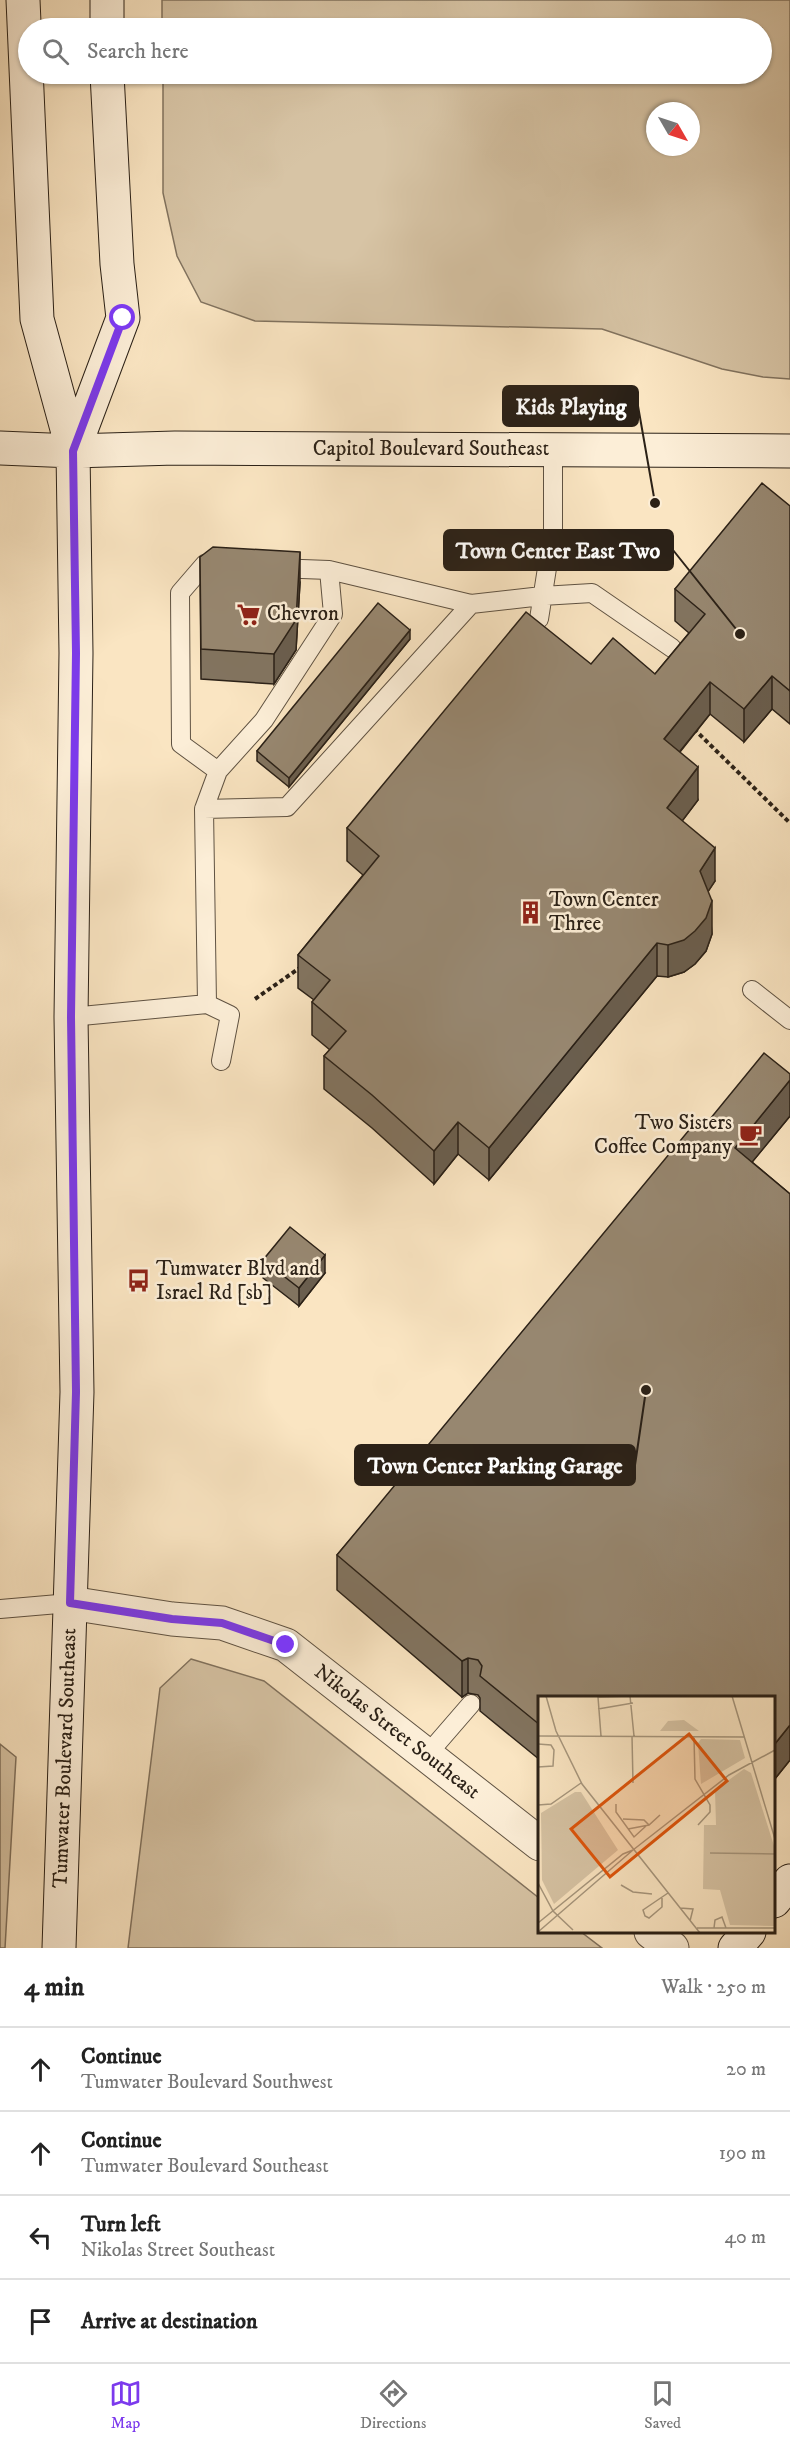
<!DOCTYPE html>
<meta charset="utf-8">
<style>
body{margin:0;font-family:"IM FELL DW Pica",serif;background:#f2f2f2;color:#222}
.compass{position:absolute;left:646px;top:102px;width:54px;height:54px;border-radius:50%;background:#fff;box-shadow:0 2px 4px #0004;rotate:129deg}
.stop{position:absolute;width:18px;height:18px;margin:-14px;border:4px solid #7c3aed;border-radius:50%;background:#fff}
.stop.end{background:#7c3aed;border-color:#fff;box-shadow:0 2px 6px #0008}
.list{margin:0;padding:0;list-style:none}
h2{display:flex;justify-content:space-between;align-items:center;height:78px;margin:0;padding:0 24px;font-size:26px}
h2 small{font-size:20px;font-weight:400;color:#767676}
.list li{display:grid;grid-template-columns:39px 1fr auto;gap:18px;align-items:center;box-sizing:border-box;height:84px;padding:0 24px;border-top:2px solid #e0e0e0}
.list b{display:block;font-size:22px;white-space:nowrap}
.list p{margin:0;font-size:20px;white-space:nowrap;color:#767676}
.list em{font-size:20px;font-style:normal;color:#767676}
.icon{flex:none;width:33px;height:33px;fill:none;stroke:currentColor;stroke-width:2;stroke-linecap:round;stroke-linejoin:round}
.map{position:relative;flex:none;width:790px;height:1948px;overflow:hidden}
.search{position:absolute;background:#fff;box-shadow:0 2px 4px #0004;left:18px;right:18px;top:18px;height:66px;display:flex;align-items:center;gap:15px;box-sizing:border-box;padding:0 21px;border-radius:33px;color:#767676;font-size:22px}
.sheet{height:414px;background:#fff}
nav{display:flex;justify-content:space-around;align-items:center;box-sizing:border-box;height:84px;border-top:2px solid #e0e0e0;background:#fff;font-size:16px;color:#767676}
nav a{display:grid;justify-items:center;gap:3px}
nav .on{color:#7c3aed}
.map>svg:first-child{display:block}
</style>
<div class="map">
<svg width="790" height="1948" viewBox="0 0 790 1948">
<rect width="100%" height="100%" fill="#fae5c2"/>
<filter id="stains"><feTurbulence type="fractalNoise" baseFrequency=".00333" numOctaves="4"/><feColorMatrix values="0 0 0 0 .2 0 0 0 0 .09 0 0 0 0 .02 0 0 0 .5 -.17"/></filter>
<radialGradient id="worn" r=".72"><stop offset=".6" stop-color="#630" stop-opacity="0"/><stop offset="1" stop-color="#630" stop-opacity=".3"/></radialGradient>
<!-- green -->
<path fill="#d7c4a5" stroke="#81725e" stroke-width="1.5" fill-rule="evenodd" d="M 162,0 L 790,0 L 790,379 L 763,377 L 722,369 L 602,329 L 255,321 L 201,302 L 177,256 L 163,193 L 163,74 L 762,74 L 762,28 L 162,28 ZM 655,111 L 691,111 L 691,147 L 655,147 Z
M 191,1659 L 264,1681 L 539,1898 L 540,1932 L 581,1932 L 602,1948 L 128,1948 L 160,1688 Z
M 0,1744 L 16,1757 L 5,1948 L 0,1948 Z"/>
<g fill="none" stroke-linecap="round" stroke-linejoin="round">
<defs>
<path id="lane" d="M 275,568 L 329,570 L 471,604 L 542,596 L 592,593 L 672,648
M 539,619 L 553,530 L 553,450
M 218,771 L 181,744 L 180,593 L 205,564 L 221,565
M 204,809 L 287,807 L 471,604
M 752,990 L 790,1020
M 207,1004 L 204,809 L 218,771 L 264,720 L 333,614 L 329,570
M 71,1017 L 207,1004 L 230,1015 L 221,1061
M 0,1609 L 70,1603
M 426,1756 L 471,1704"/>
<path id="street" d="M 70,1603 L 172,1619 L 222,1623 L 286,1645 L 540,1844
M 651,1932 L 672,1948"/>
<path id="secondary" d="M 23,0 L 37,319 L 73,451 L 76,653 L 71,1017 L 77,1392 L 59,1948
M 107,28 L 107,0
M 0,448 L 73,451 L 175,448 L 790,451
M 73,451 L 123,318 L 117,264 L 107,74
M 774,1901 L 790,1881
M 735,1948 L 749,1932"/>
</defs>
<!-- lane casing -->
<use href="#lane" stroke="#5f5242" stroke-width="20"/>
<!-- street casing -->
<use href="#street" stroke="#5f5242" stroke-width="35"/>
<!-- secondary casing -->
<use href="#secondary" stroke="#2b2117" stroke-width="35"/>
<!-- path -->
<path stroke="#2b2117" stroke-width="4" stroke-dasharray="4.5 3" stroke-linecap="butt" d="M 694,729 L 790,823
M 255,999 L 301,967"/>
<!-- lane -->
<use href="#lane" stroke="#fceed7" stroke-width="18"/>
<!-- street -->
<use href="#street" stroke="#fceed7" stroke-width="33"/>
<!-- secondary -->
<use href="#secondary" stroke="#fceed7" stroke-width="33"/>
</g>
<!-- wall -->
<path fill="#827460" stroke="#2b2117" stroke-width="1.5" d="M 790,506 L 790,724 L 772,709 L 744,742 L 710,714 L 680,752 L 698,800 L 682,821 L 715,881 L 708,891 L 712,934 L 706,951 L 695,964 L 684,972 L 668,977 L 657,976 L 489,1180 L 458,1154 L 434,1184 L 372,1128 L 324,1089 L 324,1056 L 330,1050 L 312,1035 L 312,1002 L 314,1000 L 298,988 L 298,955 L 363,875 L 347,861 L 347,828 L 591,664 L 655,674 L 689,633 L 675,621 L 675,589 Z
M 200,557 L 300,582 L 296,650 L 274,684 L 201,679 Z
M 410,639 L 289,787 L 257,761 L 257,751 Z
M 790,1074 L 790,1116 L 752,1162 L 790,1194 L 790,1760 L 774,1780 L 540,1698 L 540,1760 L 480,1711 L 480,1698 L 478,1695 L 468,1693 L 462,1697 L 337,1590 L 337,1555 L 706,1124 Z
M 263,1260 L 325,1273 L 299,1306 L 263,1278 Z"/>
<!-- shaded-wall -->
<path fill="#6a5e4e" stroke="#2b2117" stroke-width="1.5" d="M 300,552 L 300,582 L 296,650 L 274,684 L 274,654 Z
M 410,630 L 410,639 L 289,787 L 289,778 Z
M 772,676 L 772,709 L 744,742 L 744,709 Z
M 710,682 L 710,714 L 664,771 L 664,739 Z
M 698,767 L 698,800 L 667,841 L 667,808 Z
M 715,848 L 715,881 L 700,904 L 700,871 Z
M 712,901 L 712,934 L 706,951 L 695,964 L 684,972 L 668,977 L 668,945 Z
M 657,943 L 657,976 L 489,1180 L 489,1148 Z
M 790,1080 L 790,1116 L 735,1183 L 735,1148 Z
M 458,1122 L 458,1154 L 434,1184 L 434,1151 Z
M 325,1255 L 325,1273 L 299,1306 L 299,1288 Z
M 468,1658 L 468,1693 L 462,1697 L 462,1661 Z
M 790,1725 L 790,1760 L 774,1780 L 774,1745 Z"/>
<!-- building -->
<path fill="#978770" stroke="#2b2117" stroke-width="1.5" d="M 762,483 L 790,506 L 790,691 L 772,676 L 744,709 L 710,682 L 664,739 L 698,767 L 667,808 L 715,848 L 700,871 L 712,901 L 706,918 L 695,931 L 684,940 L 668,945 L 657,943 L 489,1148 L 458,1122 L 434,1151 L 372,1095 L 324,1056 L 346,1031 L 312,1002 L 330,980 L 298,955 L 379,856 L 347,828 L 526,612 L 591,664 L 613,638 L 655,674 L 705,614 L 675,589 Z
M 213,547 L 300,552 L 296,620 L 274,654 L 201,649 L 200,557 Z
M 378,603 L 410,630 L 289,778 L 257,751 Z
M 764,1053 L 790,1074 L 790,1080 L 735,1148 L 790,1194 L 790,1725 L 774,1745 L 774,1698 L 540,1698 L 540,1725 L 480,1676 L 482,1666 L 478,1660 L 468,1658 L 462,1661 L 337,1555 L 699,1118 L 706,1124 Z
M 290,1227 L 325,1255 L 299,1288 L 263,1260 Z"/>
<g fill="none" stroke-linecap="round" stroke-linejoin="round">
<!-- route -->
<path stroke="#7c3aed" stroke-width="8" d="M 123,318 L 73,451 L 76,653 L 71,1017 L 76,1392 L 70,1603 L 172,1619 L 222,1623 L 286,1645"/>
</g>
<!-- icons -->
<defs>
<symbol id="supermarket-bare" viewBox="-9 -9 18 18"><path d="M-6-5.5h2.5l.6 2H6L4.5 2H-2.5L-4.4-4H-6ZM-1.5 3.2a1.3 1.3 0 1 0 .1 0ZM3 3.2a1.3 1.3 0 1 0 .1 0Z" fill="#8f2418" stroke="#fceed7" stroke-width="2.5" paint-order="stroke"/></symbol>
<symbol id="building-bare" viewBox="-9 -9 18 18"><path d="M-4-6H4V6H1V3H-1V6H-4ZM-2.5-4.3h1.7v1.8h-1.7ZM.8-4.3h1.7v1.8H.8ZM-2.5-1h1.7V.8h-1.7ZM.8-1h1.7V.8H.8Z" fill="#8f2418" stroke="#fceed7" stroke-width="2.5" paint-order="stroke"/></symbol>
<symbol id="cafe-bare" viewBox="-9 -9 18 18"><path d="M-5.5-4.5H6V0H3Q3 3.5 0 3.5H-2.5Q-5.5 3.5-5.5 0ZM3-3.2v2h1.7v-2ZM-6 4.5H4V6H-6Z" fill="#8f2418" stroke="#fceed7" stroke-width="2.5" paint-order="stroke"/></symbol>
<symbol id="bus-bare" viewBox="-9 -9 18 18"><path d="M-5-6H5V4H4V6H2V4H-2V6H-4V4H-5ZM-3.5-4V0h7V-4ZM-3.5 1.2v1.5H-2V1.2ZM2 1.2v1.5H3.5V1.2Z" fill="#8f2418" stroke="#fceed7" stroke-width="2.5" paint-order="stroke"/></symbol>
</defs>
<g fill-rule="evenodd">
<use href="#supermarket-bare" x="232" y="598" width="33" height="33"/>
<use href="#building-bare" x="514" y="896" width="33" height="33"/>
<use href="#cafe-bare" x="734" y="1118" width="33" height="33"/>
<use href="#bus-bare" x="122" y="1264" width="33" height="33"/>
</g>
<g text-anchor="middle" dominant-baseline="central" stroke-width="5" stroke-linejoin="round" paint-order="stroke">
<!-- street labels -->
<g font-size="21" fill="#2b2117" stroke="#fceed7">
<text x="431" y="449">Capitol Boulevard Southeast</text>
<text transform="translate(397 1732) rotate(38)">Nikolas Street Southeast</text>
<text transform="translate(65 1758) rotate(-88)">Tumwater Boulevard Southeast</text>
</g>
<!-- poi labels -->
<g font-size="21" fill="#2b2117" stroke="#fceed7" text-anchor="start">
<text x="267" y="614">Chevron</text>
<text x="549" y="900">Town Center<tspan x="549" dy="24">Three</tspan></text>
<text x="732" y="1123" text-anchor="end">Two Sisters<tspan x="732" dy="24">Coffee Company</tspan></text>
<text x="156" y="1269">Tumwater Blvd and<tspan x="156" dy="24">Israel Rd [sb]</tspan></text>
</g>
</g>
<!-- overview -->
<g transform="translate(538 1696)">
<rect width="237" height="237" fill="#fae5c2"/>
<path d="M 146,24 L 161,35 L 122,35 L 130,25 ZM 163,43 L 202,44 L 207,62 L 163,88 L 160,47 ZM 206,73 L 213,77 L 237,153 L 237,230 L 192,229 L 182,194 L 165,193 L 166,129 L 178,129 L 177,94 ZM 37,96 L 43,96 L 80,154 L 16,208 L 4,184 L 3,117 Z" fill="#d7c4a5"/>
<path fill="none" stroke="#a7977e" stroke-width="1.5" d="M 8,0 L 18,35 L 44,88 L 162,237M 194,0 L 237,143M 60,13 L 95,7M 0,40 L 206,41M 63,40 L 60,1 L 92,0 L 96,40M 94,40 L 95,87M 156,41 L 157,83 L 172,109 L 172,116 L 160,129M 0,48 L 13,49 L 16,54 L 15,70 L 0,71M 78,108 L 78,116 L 96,141 L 108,130M 0,109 L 13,108 L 43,87M 85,123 L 106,124 L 111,129M 90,133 L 111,129 L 122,119M 95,154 L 191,79 L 237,54M 172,157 L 237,158M 0,187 L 15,215 L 35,234M 83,189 L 95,196 L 114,198M 124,202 L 124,211 L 111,222 L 107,220 L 105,214 L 130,197M 142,212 L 155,213 L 152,225M 0,227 L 85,158 L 95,154M 159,232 L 237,232M 176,232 L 177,224 L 184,221 L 188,232M 0,236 L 95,154"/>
<path fill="#df560d" fill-opacity="0.15" stroke="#df560d" stroke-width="3" d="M 151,38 L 189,85 L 72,181 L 33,133 Z"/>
<rect width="237" height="237" fill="none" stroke="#2b2117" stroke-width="3"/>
</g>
<!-- callouts -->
<path fill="none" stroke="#2b2117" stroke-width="2" d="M655 503L638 406M740 634L673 550M646 1390L635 1465"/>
<g fill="#2b2117" stroke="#fceed7" stroke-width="2">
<circle cx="655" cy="503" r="6"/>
<circle cx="740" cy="634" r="6"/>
<circle cx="646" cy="1390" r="6"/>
</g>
<g fill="#2b2117" stroke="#2b2117" stroke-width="2">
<rect x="503" y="386" width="135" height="40" rx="6"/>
<rect x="444" y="530" width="229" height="40" rx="6"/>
<rect x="355" y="1445" width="280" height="40" rx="6"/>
</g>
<g font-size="22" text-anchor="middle" font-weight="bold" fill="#fff">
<text x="571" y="414">Kids Playing</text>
<text x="558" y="558">Town Center East Two</text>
<text x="495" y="1473">Town Center Parking Garage</text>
</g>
<rect width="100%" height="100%" filter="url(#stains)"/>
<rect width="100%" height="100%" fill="url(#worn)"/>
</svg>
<svg class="compass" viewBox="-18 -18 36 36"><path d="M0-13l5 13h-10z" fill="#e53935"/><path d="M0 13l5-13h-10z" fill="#767676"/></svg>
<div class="stop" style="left:123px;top:318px"></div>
<div class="stop end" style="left:286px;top:1645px"></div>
<div class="search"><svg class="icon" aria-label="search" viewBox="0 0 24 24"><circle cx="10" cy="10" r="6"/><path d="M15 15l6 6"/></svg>Search here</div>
</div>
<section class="sheet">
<h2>4 min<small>Walk · 250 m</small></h2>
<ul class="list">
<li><svg class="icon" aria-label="ahead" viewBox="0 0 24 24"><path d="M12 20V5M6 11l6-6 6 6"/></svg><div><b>Continue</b><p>Tumwater Boulevard Southwest</p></div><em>20 m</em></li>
<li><svg class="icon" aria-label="ahead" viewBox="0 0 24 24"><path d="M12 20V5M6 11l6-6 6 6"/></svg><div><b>Continue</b><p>Tumwater Boulevard Southeast</p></div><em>190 m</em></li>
<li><svg class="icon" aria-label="left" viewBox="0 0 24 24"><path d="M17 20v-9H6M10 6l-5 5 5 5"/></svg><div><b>Turn left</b><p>Nikolas Street Southeast</p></div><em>40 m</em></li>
<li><svg class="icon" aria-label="arrive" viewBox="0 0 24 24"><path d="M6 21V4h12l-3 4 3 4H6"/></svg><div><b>Arrive at destination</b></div></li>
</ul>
</section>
<nav>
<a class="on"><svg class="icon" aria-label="map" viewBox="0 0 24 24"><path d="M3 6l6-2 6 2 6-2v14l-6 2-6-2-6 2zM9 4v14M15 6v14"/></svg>Map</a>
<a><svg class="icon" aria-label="directions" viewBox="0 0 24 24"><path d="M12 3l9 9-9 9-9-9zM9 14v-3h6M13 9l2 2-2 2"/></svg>Directions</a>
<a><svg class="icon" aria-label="saved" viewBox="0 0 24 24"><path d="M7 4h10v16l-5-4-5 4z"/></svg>Saved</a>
</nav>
